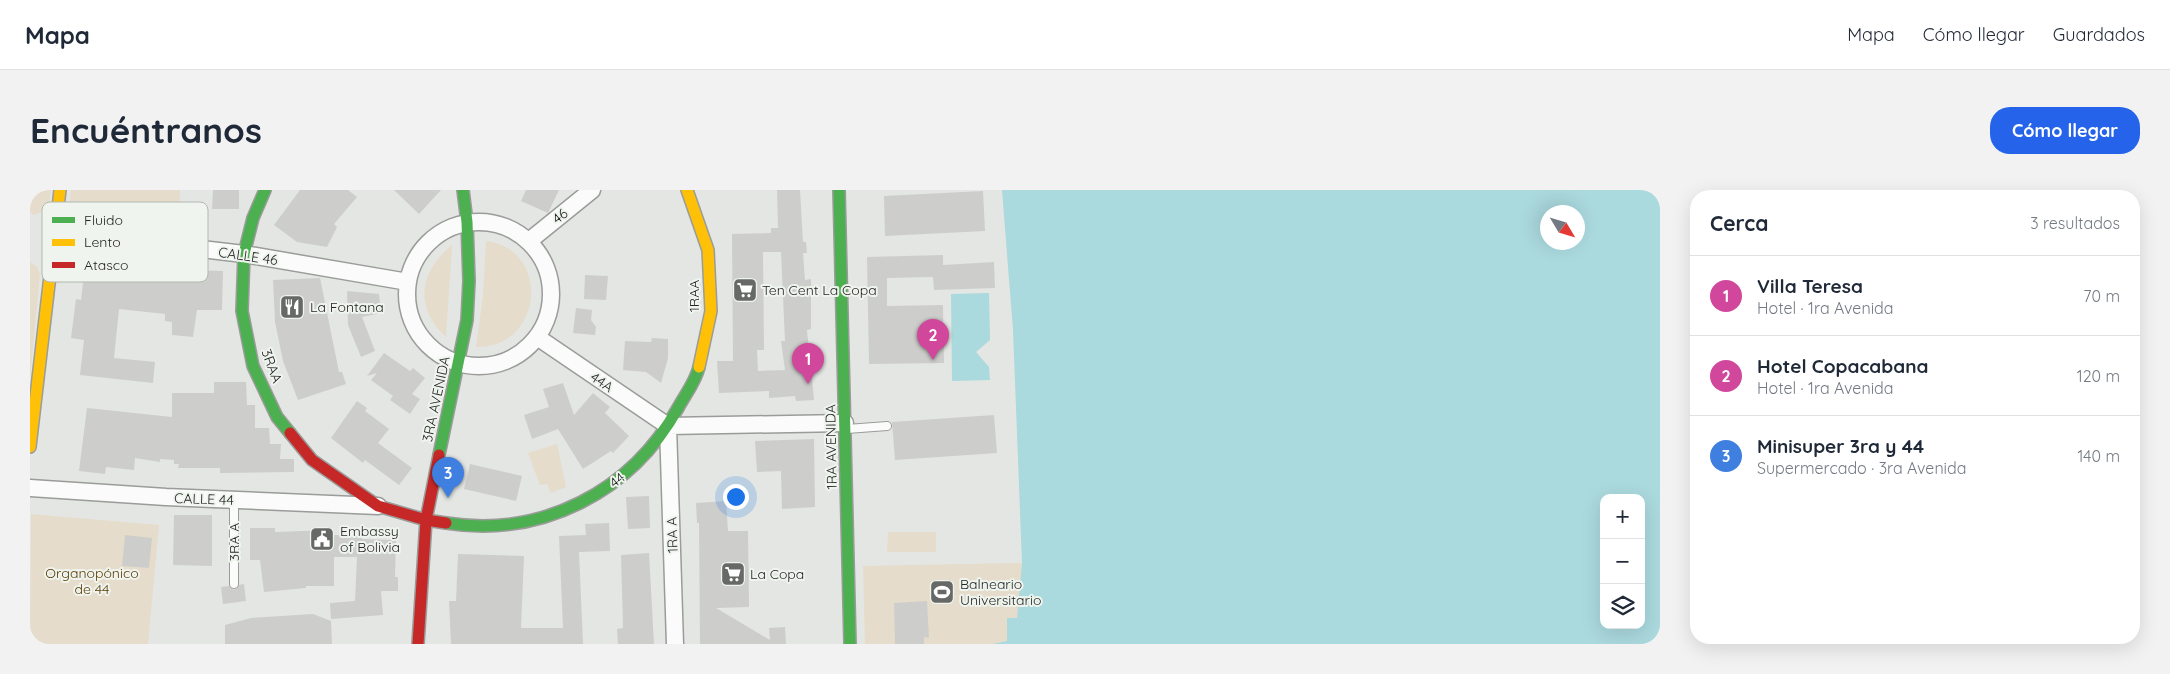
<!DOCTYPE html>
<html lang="es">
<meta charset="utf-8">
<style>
body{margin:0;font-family:Quicksand,sans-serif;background:#f2f2f3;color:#1f2937}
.controls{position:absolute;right:15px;bottom:15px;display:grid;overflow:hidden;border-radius:10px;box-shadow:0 5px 20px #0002}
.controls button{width:45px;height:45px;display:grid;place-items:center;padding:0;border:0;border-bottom:1px solid #e0e1e3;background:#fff;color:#1f2937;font:25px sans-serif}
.compass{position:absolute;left:1510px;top:15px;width:45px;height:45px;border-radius:50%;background:#fff;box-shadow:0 5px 20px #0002;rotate:128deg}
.you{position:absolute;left:705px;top:306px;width:18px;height:18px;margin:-12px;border:4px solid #fff;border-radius:50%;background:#1a73e8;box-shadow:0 0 0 8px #1a73e833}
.badge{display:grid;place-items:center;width:32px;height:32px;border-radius:50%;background:#2563eb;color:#fff;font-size:16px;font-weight:700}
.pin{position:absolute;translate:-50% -41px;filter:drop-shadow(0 1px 2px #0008)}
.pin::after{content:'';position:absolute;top:26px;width:18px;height:15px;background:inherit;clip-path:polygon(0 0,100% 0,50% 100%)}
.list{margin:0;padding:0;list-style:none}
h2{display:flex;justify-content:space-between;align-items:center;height:65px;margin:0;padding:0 20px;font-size:21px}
h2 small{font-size:16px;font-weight:400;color:#747a83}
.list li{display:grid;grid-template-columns:32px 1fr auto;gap:15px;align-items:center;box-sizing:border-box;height:80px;padding:0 20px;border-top:1px solid #e0e1e3}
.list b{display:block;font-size:19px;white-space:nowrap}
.list p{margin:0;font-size:16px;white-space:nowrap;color:#747a83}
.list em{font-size:16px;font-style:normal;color:#747a83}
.icon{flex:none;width:28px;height:28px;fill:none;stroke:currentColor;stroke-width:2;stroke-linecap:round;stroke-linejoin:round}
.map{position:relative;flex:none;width:1630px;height:454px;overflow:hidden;border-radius:20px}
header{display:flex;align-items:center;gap:30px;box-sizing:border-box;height:70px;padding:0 25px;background:#fff;border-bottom:1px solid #e0e1e3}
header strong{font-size:24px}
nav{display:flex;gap:28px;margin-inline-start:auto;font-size:18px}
.intro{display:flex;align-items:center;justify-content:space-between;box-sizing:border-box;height:120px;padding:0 30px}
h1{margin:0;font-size:35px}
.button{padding:12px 22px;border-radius:20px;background:#2563eb;color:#fff;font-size:18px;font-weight:700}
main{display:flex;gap:30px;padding:0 30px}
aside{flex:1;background:#fff;border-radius:20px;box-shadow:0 5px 20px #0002}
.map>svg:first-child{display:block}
</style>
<header>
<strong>Mapa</strong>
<nav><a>Mapa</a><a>Cómo llegar</a><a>Guardados</a></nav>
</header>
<div class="intro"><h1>Encuéntranos</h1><a class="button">Cómo llegar</a></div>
<main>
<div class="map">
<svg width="1630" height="454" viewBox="0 0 1630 454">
<rect width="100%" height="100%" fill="#e3e6e2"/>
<!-- green -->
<path fill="#e6dccb" d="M 0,0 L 21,0 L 19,18 L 4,25 L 0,22 Z
M 41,0 L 150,0 L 149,41 L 38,26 Z
M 456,51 C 522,59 513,159 446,157 L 453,106 Z
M 422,55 L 416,147 C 383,117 390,81 422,55 Z
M 0,72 L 7,77 L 10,84 L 0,188 Z
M 527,254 L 536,297 L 521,303 L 517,294 L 510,295 L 498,263 Z
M 1,324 L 129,335 L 118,454 L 0,454 Z
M 858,342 L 906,342 L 906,362 L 857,362 Z
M 992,373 L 987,428 L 1018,454 L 835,454 L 833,376 Z"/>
<!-- water -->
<path fill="#aad9de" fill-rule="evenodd" d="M 972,0 L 1630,0 L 1630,454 L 963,454 L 977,451 L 977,428 L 987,428 L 992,373 L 983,140 ZM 1548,22 L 1548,52 L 1518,52 L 1518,22 ZM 1574,308 L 1611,308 L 1611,435 L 1574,435 Z
M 959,103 L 960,150 L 946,162 L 959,177 L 960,190 L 922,191 L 921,104 Z"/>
<!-- building -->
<path fill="#cdcecb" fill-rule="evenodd" d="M 183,0 L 209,0 L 209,19 L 182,19 Z
M 270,0 L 318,0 L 327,7 L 304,34 L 307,37 L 297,57 L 267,52 L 244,35 Z
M 364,0 L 411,0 L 389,24 Z
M 496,0 L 529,0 L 518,23 L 491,11 Z
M 747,0 L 770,0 L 773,52 L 776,52 L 777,63 L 773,63 L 775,90 L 781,89 L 781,139 L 777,140 L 784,210 L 766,211 L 765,206 L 739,208 L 739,201 L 689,203 L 687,171 L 703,171 L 702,44 L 741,43 L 741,38 L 748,38 ZM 733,62 L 751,62 L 755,151 L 751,151 L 755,180 L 728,181 L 727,160 L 734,160 Z
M 953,1 L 955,41 L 855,46 L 854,6 Z
M 913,65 L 913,75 L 964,72 L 965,98 L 904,100 L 903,87 L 857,88 L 857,116 L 913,115 L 914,173 L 839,174 L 837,67 Z
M 56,67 L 89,71 L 89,78 L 137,84 L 139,72 L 155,74 L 154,80 L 193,81 L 192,120 L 167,120 L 163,147 L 142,145 L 142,132 L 135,131 L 135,124 L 89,119 L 84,168 L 125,172 L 123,193 L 50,185 L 54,150 L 41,148 L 46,109 L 51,110 Z
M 555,85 L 578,86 L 576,110 L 554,109 Z
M 290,88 L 309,182 L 312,182 L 316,194 L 268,210 L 253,171 L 245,132 L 243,90 Z
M 317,101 L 349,104 L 351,123 L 332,127 L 345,161 L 331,167 L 318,135 Z
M 546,118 L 562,120 L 561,130 L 566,137 L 565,145 L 543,143 Z
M 622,148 L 638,149 L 638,168 L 631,193 L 616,182 L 593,180 L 595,151 L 621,152 Z
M 354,163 L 380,181 L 383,178 L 395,188 L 382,204 L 390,209 L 380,224 L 360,210 L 363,206 L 341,190 L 347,183 L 337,186 Z
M 184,192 L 216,192 L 217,215 L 225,215 L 225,238 L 239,238 L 240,254 L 251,254 L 250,269 L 264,269 L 264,282 L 190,283 L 190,278 L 148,278 L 149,274 L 144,274 L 144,270 L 130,269 L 130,272 L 105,268 L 104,280 L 76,277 L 75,284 L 49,281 L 57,218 L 142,227 L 142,203 L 184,203 Z
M 533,193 L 544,225 L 563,203 L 580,217 L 575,223 L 599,246 L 583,263 L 581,261 L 553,279 L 528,239 L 502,249 L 494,225 L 519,217 L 513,199 Z
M 327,211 L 337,218 L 335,221 L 359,239 L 348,253 L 382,278 L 369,295 L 335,270 L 333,273 L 301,248 Z
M 964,225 L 967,263 L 865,270 L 862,232 Z
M 784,249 L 785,317 L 752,319 L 751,281 L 727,282 L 725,251 Z
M 440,274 L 492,286 L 486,311 L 434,299 Z
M 619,306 L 620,338 L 598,339 L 596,307 Z
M 696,311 L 698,341 L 718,341 L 719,417 L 686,418 L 740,450 L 739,438 L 755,437 L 756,454 L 670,454 L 669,333 L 667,333 L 666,313 Z
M 144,325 L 182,325 L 182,376 L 143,375 Z
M 579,333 L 580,361 L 549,362 L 553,454 L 421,454 L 419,411 L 426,411 L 428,364 L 494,366 L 491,438 L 533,438 L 529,346 L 556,345 L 555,334 Z
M 220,338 L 245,338 L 245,342 L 301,340 L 301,345 L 332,345 L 332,349 L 366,350 L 365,387 L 368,387 L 368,401 L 351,401 L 353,425 L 301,429 L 300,413 L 325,411 L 327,367 L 304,367 L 304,396 L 276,396 L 276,398 L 234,402 L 230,370 L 220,370 Z
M 95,345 L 122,348 L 119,378 L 92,376 Z
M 619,363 L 624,454 L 588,454 L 587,439 L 593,438 L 591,365 Z
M 214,394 L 216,411 L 193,414 L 191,397 L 199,396 L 204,400 L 209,395 Z
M 897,411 L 899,448 L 894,447 L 894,454 L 865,454 L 864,413 Z
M 283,424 L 301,431 L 302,454 L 195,454 L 195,435 L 221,428 Z"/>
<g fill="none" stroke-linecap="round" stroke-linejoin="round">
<defs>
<path id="lane" d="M 817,239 L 857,236
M 204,394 L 204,310"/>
<path id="street" d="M377 104a72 72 0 1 1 144 0a72 72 0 1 1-144 0Z
M 26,42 L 214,64 L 378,92
M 499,51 L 562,0
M 507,147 L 638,236
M 638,236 L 645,454
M 638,236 L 815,233
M 0,298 L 136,307 L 348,316"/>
<path id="fast" d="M 235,0 L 223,28 L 214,64 L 212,121 L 223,176 L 247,227 L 260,243
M 809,0 L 820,454
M 409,265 L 437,130 L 439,91 L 437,32 L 433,0
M 416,333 C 512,348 601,302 648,218 C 655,205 666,191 669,177"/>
<path id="slow" d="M 657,0 L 678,60 L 681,121 L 669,177
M 0,257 L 30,0"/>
<path id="jam" d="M 260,243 L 282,270 L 348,316 L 396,330 L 416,333
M 388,454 L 396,330 L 409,265"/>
</defs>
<!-- lane casing -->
<use href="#lane" stroke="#9a9c99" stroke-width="10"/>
<!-- street casing -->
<use href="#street" stroke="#9a9c99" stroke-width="19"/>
<!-- fast casing -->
<use href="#fast" stroke="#9a9c99" stroke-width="14"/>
<!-- slow casing -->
<use href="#slow" stroke="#9a9c99" stroke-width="14"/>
<!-- jam casing -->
<use href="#jam" stroke="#9a9c99" stroke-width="14"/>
<!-- lane -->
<use href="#lane" stroke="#fbfbfb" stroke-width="8"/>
<!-- street -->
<use href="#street" stroke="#fbfbfb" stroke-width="16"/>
<!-- fast -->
<use href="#fast" stroke="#4caf50" stroke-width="11"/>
<!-- slow -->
<use href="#slow" stroke="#ffc107" stroke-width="11"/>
<!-- jam -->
<use href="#jam" stroke="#c62828" stroke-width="11"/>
</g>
<!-- icons -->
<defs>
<symbol id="supermarket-square" viewBox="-11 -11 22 22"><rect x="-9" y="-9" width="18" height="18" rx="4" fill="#676966" stroke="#eff5ee"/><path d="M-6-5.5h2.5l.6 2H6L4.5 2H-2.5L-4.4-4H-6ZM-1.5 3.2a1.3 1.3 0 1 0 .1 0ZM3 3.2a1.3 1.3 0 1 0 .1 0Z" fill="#fff"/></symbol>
<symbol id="restaurant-square" viewBox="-11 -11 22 22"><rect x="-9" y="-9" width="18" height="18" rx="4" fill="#676966" stroke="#eff5ee"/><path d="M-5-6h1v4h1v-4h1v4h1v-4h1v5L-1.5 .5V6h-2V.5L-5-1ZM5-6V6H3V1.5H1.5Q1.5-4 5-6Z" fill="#fff"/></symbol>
<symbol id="civic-square" viewBox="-11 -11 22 22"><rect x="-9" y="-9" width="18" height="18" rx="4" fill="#676966" stroke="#eff5ee"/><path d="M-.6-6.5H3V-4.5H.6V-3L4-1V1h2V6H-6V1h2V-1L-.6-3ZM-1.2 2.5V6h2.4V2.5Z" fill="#fff"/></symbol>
<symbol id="stadium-square" viewBox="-11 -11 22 22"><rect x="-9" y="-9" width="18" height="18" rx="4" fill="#676966" stroke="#eff5ee"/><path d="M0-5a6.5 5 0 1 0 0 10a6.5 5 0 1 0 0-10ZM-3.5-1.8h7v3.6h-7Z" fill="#fff"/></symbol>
</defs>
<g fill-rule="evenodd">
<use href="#supermarket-square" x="701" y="86" width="28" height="28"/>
<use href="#restaurant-square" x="248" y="103" width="28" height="28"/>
<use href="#civic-square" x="278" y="335" width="28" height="28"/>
<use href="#supermarket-square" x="689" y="370" width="28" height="28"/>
<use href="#stadium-square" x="898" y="388" width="28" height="28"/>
</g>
<g text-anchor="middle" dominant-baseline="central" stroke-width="4" stroke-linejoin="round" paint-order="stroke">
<!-- street labels -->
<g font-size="14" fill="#242623" stroke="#eff5ee">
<text transform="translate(530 26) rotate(-39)">46</text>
<text transform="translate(218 66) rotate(8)">CALLE 46</text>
<text transform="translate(664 106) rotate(-90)">1RAA</text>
<text transform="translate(242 176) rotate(70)">3RAA</text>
<text transform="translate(572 192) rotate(34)">44A</text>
<text transform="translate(406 209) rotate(-78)">3RA AVENIDA</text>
<text transform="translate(801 257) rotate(-91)">1RA AVENIDA</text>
<text transform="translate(587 290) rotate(-39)">44</text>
<text transform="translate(174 309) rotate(2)">CALLE 44</text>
<text transform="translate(642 345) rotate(-92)">1RA A</text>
<text transform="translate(204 352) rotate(-90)">3RA A</text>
</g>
<!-- poi labels -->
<g font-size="14" fill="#242623" stroke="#eff5ee" text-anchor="start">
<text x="732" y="100">Ten Cent La Copa</text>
<text x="280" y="117">La Fontana</text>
<text x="310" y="341">Embassy<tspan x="310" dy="16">of Bolivia</tspan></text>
<text x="720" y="384">La Copa</text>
<text x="930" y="394">Balneario<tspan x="930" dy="16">Universitario</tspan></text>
</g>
<!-- park labels -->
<g font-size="14" fill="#5b3a04" stroke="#eff5ee">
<text x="62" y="383">Organopónico<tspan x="62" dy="16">de 44</tspan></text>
</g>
</g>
<!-- legend -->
<rect x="12" y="12" width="166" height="80" rx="8" fill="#eff5ee" stroke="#b2b7b1" stroke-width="1"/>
<rect x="22" y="27" width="23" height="6" fill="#4caf50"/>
<rect x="22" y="49" width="23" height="7" fill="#ffc107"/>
<rect x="22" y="72" width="23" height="6" fill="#c62828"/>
<g font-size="14" fill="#242623">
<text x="54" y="35">Fluido</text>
<text x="54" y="57">Lento</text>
<text x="54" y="80">Atasco</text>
</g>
</svg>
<div class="controls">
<button>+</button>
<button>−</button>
<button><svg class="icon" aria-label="layers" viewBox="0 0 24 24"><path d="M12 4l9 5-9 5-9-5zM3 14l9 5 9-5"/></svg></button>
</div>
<svg class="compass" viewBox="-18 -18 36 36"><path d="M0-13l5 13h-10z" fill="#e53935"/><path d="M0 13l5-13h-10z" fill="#747a83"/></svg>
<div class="you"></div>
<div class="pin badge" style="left:778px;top:194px;background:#d1479c">1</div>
<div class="pin badge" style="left:903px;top:170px;background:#d1479c">2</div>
<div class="pin badge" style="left:418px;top:308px;background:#3f7fe0">3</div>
</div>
<aside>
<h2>Cerca<small>3 resultados</small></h2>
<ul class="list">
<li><span class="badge" style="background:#d1479c">1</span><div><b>Villa Teresa</b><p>Hotel · 1ra Avenida</p></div><em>70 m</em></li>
<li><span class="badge" style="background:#d1479c">2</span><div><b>Hotel Copacabana</b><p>Hotel · 1ra Avenida</p></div><em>120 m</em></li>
<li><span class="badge" style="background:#3f7fe0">3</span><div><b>Minisuper 3ra y 44</b><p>Supermercado · 3ra Avenida</p></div><em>140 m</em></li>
</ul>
</aside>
</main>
